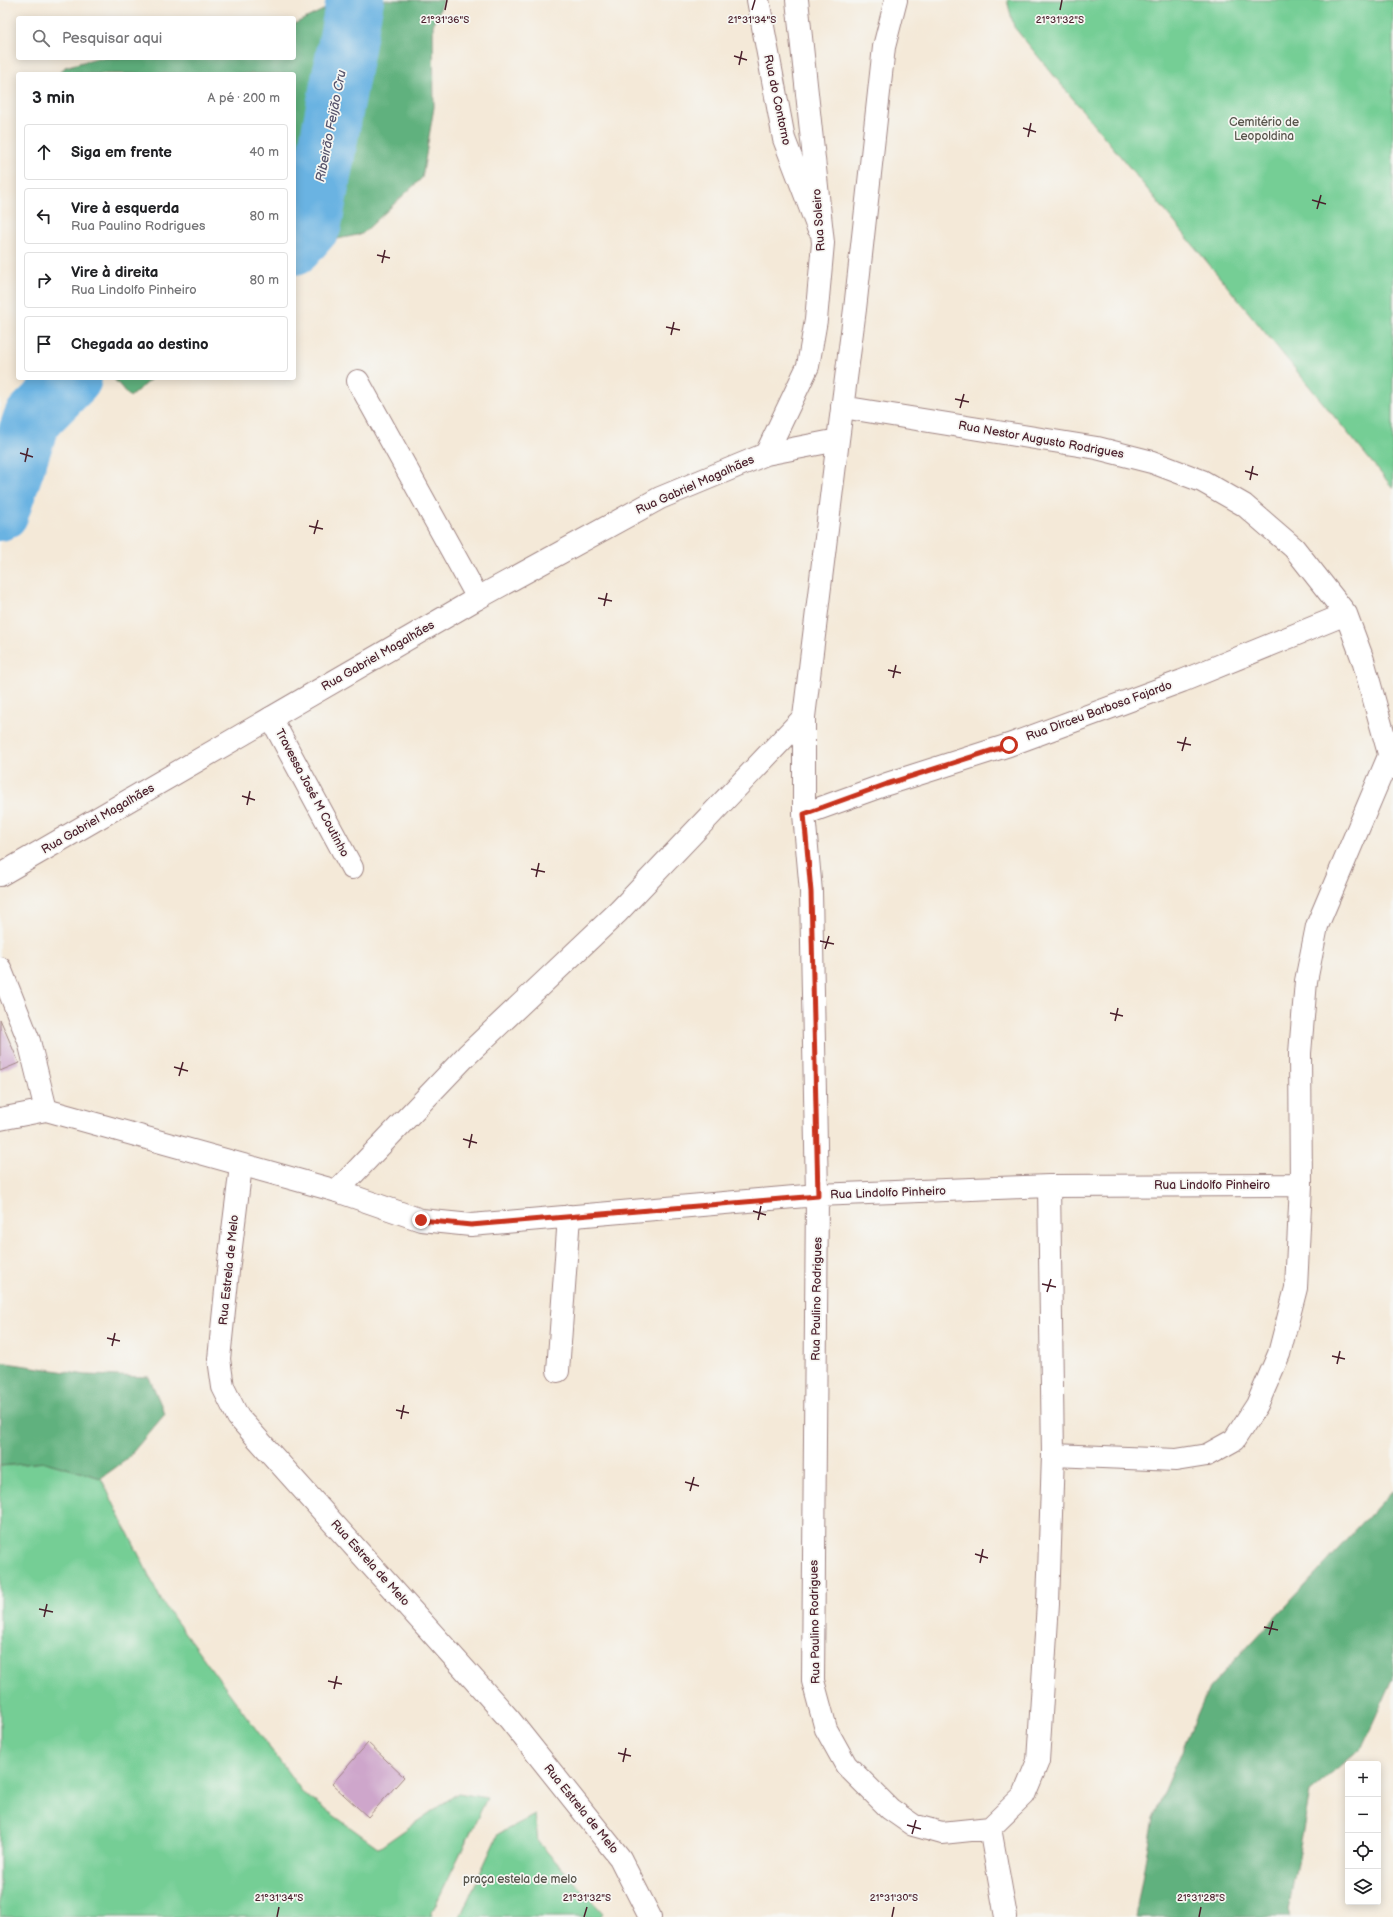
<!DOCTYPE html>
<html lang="pt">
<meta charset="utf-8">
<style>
body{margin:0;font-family:"Balsamiq Sans",sans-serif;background:#f6f6f6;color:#202124}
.controls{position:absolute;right:12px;bottom:12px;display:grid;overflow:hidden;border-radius:4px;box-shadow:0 2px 10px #0003}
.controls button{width:36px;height:36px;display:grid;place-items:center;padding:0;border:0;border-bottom:1px solid #e0e0e0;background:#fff;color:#202124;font:20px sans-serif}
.stop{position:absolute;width:12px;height:12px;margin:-9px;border:3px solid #c8321e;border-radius:50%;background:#fff}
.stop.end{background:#c8321e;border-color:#fff;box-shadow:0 1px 4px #0008}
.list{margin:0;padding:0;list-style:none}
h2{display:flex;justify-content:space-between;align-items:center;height:52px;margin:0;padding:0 16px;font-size:17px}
h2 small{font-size:13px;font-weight:400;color:#757577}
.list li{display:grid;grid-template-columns:26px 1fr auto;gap:12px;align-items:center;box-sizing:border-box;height:56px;margin:0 8px 8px;padding:0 8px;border:1px solid #e0e0e0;border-radius:4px}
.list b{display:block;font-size:15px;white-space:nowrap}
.list p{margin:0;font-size:13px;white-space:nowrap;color:#757577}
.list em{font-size:13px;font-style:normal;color:#757577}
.icon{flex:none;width:22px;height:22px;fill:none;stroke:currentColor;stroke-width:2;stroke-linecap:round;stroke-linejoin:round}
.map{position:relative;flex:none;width:1393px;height:1917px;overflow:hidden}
.search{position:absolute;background:#fff;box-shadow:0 2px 10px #0003;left:16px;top:16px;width:280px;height:44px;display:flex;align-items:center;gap:10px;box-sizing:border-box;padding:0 14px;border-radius:4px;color:#757577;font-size:15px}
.panel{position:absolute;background:#fff;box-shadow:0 2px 10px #0003;left:16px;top:72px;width:280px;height:308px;border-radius:4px}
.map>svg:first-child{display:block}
</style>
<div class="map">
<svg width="1393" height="1917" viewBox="0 0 1393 1917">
<rect width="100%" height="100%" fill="#f6f6f2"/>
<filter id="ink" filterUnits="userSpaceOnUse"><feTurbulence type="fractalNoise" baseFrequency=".025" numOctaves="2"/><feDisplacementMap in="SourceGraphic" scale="8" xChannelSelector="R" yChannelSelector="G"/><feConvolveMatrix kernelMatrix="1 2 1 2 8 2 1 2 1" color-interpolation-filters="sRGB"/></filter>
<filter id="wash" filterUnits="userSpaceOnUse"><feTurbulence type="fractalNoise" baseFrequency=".012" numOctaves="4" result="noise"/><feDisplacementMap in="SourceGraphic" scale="16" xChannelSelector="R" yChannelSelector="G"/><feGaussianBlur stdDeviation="0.9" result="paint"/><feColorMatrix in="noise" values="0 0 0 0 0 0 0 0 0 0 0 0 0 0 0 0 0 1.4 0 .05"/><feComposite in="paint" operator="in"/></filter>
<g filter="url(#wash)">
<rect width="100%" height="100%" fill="#f4e9d8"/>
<!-- green -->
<path fill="#75ce95" stroke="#607660" d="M 1007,0 L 1393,0 L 1393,488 L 1014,27 Z
M 45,1462 L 101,1478 L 162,1602 L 304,1794 L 379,1848 L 458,1793 L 487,1798 L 432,1912 L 433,1917 L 0,1917 L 0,1466 Z
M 535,1815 L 538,1842 L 603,1913 L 600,1917 L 460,1917 L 498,1834 Z"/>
<!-- forest -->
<path fill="#60b17e" stroke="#556854" d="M 344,0 L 444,0 L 433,25 L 434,107 L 422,178 L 362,234 L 294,248 L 294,74 L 59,74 L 65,67 L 97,58 L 294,58 L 294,24 Z
M 113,378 L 152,378 L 130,397 Z
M 0,1362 L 86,1375 L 149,1377 L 165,1414 L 126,1460 L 101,1478 L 45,1462 L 0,1466 Z
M 1393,1490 L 1393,1679 L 1362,1748 L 1310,1792 L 1288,1911 L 1290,1917 L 1135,1917 L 1153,1818 L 1209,1688 L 1318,1572 Z"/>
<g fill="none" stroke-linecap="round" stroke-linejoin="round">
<!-- river -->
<path stroke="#6bb3e2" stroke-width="58" d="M 294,246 L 313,224 L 355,0
M 0,512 L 32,419 L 73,378"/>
</g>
<g id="blocks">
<!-- building -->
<path fill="#cea6cb" d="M 0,1019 L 19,1063 L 0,1071 Z
M 368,1743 L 404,1777 L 368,1817 L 332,1784 Z"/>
</g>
</g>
<g filter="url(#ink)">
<use href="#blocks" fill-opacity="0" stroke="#9f8482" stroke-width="1"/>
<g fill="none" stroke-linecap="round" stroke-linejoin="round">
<defs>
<path id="minor" d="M 758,0 L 784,139 L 818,228
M 358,381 L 478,598
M 842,407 L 1097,448 L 1152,462 L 1202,481 L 1244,505 L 1294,548 L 1346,614 L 1363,660 L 1393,768
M 804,717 L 804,814 L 811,892 L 817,1195 L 813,1681 L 826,1729 L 846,1765 L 890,1809 L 913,1825 L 942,1833 L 990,1828 L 1024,1795 L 1038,1761 L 1048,1603 L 1053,1455 L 1049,1186
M 271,718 L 352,868
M 804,814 L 887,784 L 1009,745 L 1182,681 L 1346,614
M 0,968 L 29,1041 L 46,1110
M 241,1166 L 228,1271 L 219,1359 L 223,1387 L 238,1417 L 510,1720 L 620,1858 L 650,1917
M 337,1191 L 421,1220 L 471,1225 L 817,1195 L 1049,1186 L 1301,1185
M 558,1371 L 569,1216
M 1053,1455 L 1176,1460 L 1207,1455 L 1234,1440 L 1257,1405 L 1279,1354 L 1296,1288 L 1301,1185 L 1300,1053 L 1306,981 L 1317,926 L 1389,756
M 990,1828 L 1006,1917"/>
<path id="tertiary" d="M 766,454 L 808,366 L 816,320 L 823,243 L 797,0
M 0,875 L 478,598 L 660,498 L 766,454 L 838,440
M 0,1119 L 46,1110 L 337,1191 L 467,1055 L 618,912 L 804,717 L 838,440 L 855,309 L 884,47 L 896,0"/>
</defs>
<!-- minor casing -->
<use href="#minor" stroke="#9f8482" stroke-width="24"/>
<!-- tertiary casing -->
<use href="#tertiary" stroke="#9f8482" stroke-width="24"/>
<!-- minor -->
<use href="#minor" stroke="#fff" stroke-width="22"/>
<!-- tertiary -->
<use href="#tertiary" stroke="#fff" stroke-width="22"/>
</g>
</g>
<g fill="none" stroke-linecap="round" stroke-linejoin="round" filter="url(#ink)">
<!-- route -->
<path stroke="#c8321e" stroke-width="5" d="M 421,1220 L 471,1225 L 818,1196 L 811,892 L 804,814 L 887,784 L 1009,745"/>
</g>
<!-- ticks -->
<path fill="none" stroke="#4a1f2b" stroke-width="1.5" d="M 445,10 L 447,0M 752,10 L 755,0M 1060,10 L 1062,0M 734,56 L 747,60M 739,65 L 742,51M 1023,128 L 1036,132M 1028,137 L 1031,123M 1312,200 L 1326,204M 1317,209 L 1321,195M 377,255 L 390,258M 382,263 L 385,250M 666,327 L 680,330M 671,335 L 674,322M 955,399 L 969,402M 960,408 L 964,394M 20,453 L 33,457M 25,462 L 28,448M 1245,471 L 1258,475M 1250,480 L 1253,466M 309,526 L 323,529M 314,534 L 318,520M 598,598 L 612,601M 604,606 L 607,593M 888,670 L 901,673M 893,678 L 896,665M 1177,742 L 1191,745M 1182,751 L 1186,737M 242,796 L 255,800M 247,805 L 250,791M 531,869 L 545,872M 536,877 L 539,863M 820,941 L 834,944M 825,949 L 829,936M 1110,1013 L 1123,1016M 1115,1021 L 1118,1008M 174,1067 L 188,1071M 179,1076 L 183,1062M 463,1139 L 477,1143M 469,1148 L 472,1134M 753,1211 L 766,1215M 758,1220 L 761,1206M 1042,1284 L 1056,1287M 1047,1292 L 1051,1279M 107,1338 L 120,1341M 112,1346 L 115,1333M 1332,1356 L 1345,1359M 1337,1364 L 1340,1351M 396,1410 L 409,1413M 401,1419 L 404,1405M 685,1482 L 699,1486M 690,1491 L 694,1477M 975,1554 L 988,1558M 980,1563 L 983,1549M 39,1609 L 53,1612M 44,1617 L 47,1604M 1264,1627 L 1278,1630M 1269,1635 L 1273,1621M 328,1681 L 342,1684M 334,1689 L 337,1676M 618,1753 L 631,1756M 623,1762 L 626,1748M 907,1825 L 921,1829M 912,1834 L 916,1820M 277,1917 L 279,1907M 584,1917 L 587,1907M 892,1917 L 894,1907M 1199,1917 L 1201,1907"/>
<g text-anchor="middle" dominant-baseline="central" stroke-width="3.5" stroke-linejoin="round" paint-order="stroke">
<!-- street labels -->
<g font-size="12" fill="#4a1f2b" stroke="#f6f6f2">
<text transform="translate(777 100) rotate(78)">Rua do Contorno</text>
<text transform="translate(819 220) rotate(-94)">Rua Soleiro</text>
<text transform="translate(1041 440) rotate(10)">Rua Nestor Augusto Rodrigues</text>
<text transform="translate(695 485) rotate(-24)">Rua Gabriel Magalhães</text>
<text transform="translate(378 656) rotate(-30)">Rua Gabriel Magalhães</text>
<text transform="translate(1099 711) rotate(-20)">Rua Dirceu Barbosa Fajardo</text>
<text transform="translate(312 793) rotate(62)">Travessa José M Coutinho</text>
<text transform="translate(98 819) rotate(-30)">Rua Gabriel Magalhães</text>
<text x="1212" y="1185">Rua Lindolfo Pinheiro</text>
<text transform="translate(888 1193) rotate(-2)">Rua Lindolfo Pinheiro</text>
<text transform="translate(229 1270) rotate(-84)">Rua Estrela de Melo</text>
<text transform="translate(817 1299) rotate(-89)">Rua Paulino Rodrigues</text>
<text transform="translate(370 1563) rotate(48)">Rua Estrela de Melo</text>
<text transform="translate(815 1622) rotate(-91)">Rua Paulino Rodrigues</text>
<text transform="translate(581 1809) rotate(51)">Rua Estrela de Melo</text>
</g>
<!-- park labels -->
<g font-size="12" fill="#57544b" stroke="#f6f6f2">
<text x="1264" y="122">Cemitério de<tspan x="1264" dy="14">Leopoldina</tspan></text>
<text x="520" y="1879">praça estela de melo</text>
</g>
<!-- water labels -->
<g font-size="13" font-style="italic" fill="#56536b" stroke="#f6f6f2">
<text transform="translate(331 126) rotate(-79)">Ribeirão Feijão Cru</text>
</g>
</g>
<g font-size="10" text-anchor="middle" fill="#4a1f2b" stroke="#f6f6f2" stroke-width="3.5" stroke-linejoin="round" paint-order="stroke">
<text x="445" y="23">21°31'36"S</text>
<text x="752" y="23">21°31'34"S</text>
<text x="1060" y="23">21°31'32"S</text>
<text x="279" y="1901">21°31'34"S</text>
<text x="587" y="1901">21°31'32"S</text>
<text x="894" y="1901">21°31'30"S</text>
<text x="1201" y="1901">21°31'28"S</text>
</g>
</svg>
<div class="controls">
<button>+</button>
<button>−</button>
<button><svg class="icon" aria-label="locate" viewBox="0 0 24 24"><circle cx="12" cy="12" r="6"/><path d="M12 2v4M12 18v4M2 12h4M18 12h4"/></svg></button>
<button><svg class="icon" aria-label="layers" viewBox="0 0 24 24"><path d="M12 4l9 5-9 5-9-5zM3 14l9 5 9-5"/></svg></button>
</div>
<div class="stop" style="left:1009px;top:745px"></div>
<div class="stop end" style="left:421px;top:1220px"></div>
<div class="search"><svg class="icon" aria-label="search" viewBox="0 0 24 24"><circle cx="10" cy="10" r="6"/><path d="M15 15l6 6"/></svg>Pesquisar aqui</div>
<section class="panel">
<h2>3 min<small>A pé · 200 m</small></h2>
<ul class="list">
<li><svg class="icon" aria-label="ahead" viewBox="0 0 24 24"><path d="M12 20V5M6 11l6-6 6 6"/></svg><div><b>Siga em frente</b></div><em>40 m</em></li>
<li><svg class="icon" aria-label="left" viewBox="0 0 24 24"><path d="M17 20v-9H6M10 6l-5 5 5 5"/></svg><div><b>Vire à esquerda</b><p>Rua Paulino Rodrigues</p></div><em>80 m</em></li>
<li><svg class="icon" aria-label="right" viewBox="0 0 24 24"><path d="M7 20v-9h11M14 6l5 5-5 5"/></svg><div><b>Vire à direita</b><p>Rua Lindolfo Pinheiro</p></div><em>80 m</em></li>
<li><svg class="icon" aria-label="arrive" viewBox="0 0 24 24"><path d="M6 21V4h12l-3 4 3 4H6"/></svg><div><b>Chegada ao destino</b></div></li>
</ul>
</section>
</div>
